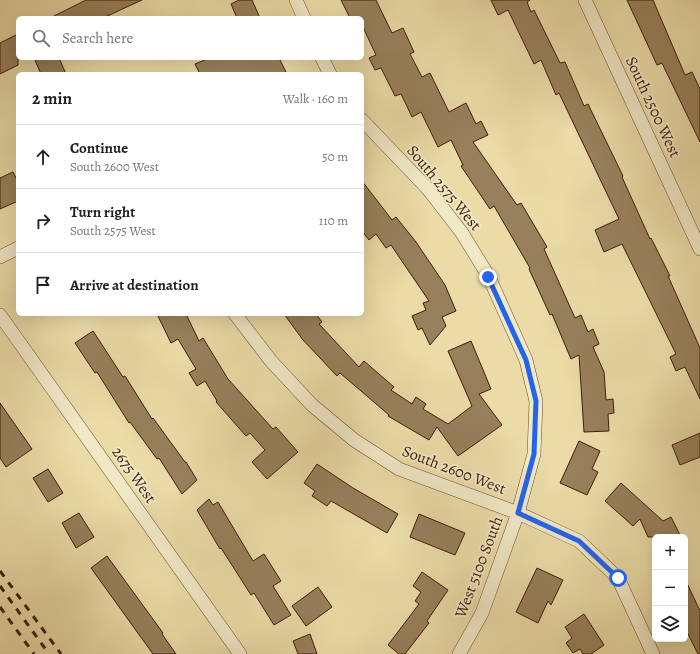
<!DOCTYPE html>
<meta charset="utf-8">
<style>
body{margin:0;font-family:Alegreya,serif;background:#f2f2f2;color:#202124}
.controls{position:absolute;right:12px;bottom:12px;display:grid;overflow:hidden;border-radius:6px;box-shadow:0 4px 16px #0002}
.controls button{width:36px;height:36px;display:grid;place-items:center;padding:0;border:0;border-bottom:1px solid #e0e0e0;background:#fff;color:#202124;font:20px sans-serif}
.stop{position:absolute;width:12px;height:12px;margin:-9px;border:3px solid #2563eb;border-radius:50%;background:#fff}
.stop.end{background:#2563eb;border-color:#fff;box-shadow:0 1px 4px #0008}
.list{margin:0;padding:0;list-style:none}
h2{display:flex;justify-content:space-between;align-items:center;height:52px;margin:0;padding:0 16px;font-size:17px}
h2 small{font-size:13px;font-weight:400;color:#757577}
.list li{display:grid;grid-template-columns:26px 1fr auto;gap:12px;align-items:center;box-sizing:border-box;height:64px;padding:0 16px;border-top:1px solid #e0e0e0}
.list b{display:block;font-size:15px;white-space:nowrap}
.list p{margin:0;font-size:13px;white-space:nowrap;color:#757577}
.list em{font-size:13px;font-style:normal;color:#757577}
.icon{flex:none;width:22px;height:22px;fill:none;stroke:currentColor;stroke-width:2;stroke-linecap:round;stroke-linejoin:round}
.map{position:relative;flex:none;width:700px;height:654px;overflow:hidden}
.search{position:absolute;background:#fff;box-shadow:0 4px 16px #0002;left:16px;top:16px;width:348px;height:44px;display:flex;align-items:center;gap:10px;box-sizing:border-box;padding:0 14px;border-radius:6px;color:#757577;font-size:15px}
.panel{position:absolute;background:#fff;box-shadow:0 4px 16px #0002;left:16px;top:72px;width:348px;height:244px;border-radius:6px}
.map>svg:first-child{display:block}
</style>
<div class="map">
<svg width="700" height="654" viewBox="0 0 700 654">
<rect width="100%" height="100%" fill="#eadba7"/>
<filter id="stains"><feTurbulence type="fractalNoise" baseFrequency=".005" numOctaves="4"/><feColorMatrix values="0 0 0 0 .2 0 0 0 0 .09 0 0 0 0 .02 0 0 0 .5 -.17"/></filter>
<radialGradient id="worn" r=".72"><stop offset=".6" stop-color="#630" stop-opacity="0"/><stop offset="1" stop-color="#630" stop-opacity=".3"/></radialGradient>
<!-- building -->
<path fill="#97805b" stroke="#3d1d09" d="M 86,0 L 142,0 L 103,18 L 50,18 Z
M 239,0 L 252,0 L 260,18 L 237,18 L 231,4 Z
M 341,0 L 376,0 L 392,33 L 403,28 L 414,52 L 410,54 L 422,77 L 430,73 L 449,112 L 466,103 L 476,124 L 481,121 L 488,135 L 473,142 L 517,205 L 521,203 L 547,247 L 544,249 L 575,318 L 581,315 L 588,332 L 593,329 L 599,344 L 593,347 L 604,372 L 606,400 L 613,399 L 614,413 L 608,414 L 609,431 L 584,432 L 579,355 L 571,359 L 552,314 L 550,315 L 529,269 L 530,268 L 494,206 L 490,209 L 461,166 L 463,165 L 451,140 L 438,147 L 421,112 L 412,117 L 401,94 L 395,96 L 381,68 L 375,70 L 369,58 L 376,55 L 362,25 L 362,18 L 350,18 Z
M 491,0 L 530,0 L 527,2 L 531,12 L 534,10 L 560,63 L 565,62 L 584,106 L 588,104 L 623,176 L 622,177 L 650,239 L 651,238 L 670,276 L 668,276 L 700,348 L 700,399 L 685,367 L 676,371 L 670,357 L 676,354 L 622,244 L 604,252 L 595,230 L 619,219 L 559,93 L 556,95 L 541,60 L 534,64 L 508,10 L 498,15 Z
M 627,0 L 653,0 L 685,75 L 692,72 L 700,89 L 700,142 L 662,63 L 657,65 Z
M 18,34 L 18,65 L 0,74 L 0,43 Z
M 34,58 L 59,58 L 66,74 L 41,74 Z
M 209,58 L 279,58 L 287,74 L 200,74 L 195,64 Z
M 13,172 L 18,182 L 18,201 L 0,209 L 0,178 Z
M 362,181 L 392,220 L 396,217 L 416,242 L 445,285 L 456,311 L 442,317 L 446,326 L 430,345 L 422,328 L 418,330 L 412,316 L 426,310 L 423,303 L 429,301 L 391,245 L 386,248 L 376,234 L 369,240 L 362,231 Z
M 157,314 L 186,314 L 199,341 L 203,338 L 228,379 L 273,429 L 276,427 L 298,452 L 267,479 L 252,462 L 265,450 L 250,433 L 246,436 L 216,402 L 217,401 L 205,381 L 197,386 L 189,373 L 196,369 L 178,339 L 171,343 Z
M 284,314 L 316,314 L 322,322 L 319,324 L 359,367 L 364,361 L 394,387 L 391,390 L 412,404 L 416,397 L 426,404 L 423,409 L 448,424 L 472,406 L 448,351 L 471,341 L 491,389 L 479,394 L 502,425 L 458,456 L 437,427 L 429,440 L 388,416 L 389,415 L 340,373 L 337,376 L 303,340 Z
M 93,331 L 123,377 L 125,376 L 152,419 L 153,418 L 185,462 L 186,462 L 197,480 L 182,494 L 159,458 L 157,459 L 130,422 L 129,423 L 97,372 L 95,373 L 75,343 Z
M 0,403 L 32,449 L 6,467 L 0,458 Z
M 700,433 L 700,457 L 680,465 L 672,445 Z
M 579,441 L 600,451 L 592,469 L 598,472 L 587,495 L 560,483 Z
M 317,464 L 353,488 L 398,514 L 387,533 L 331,501 L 327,506 L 312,496 L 315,491 L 304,483 Z
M 48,469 L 63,493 L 48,502 L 33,478 Z
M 621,483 L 663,521 L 671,517 L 681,537 L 648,537 L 640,519 L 633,526 L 605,501 Z
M 209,499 L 213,505 L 218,502 L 253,561 L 264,554 L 281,581 L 273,586 L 291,615 L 274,625 L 254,593 L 251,595 L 221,548 L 220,549 L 197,510 Z
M 79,513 L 94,537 L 76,548 L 62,523 Z
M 419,514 L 465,533 L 455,555 L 410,537 Z
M 107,556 L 163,633 L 162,634 L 176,654 L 153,654 L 91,568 Z
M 537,568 L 563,580 L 551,605 L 548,601 L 538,623 L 516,612 Z
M 422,572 L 448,590 L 427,621 L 429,623 L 405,654 L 399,654 L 388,645 L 419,604 L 415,601 L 421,592 L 413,586 Z
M 685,579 L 700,611 L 700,654 L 698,654 L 685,628 Z
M 318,587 L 332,607 L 306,626 L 292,606 Z
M 584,614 L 604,645 L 591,654 L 583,654 L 580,649 L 573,653 L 566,643 L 572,638 L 565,627 Z
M 310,634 L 317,654 L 298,654 L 293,641 Z"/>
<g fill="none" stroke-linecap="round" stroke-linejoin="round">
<defs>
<path id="street" d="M 296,0 L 304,18
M 585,0 L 700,249
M 322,58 L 330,74
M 362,120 L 428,189 L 462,233 L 489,277 L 526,360 L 536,401 L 534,454 L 518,513 L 482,613 L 459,654
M 0,257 L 18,248
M 235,314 L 271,361 L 312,405 L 354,440 L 399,469 L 518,513 L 579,541 L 618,578 L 653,654
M 0,315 L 240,654"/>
</defs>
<!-- street casing -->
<use href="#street" stroke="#684c30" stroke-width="14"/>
<!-- street -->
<use href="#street" stroke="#f1e8c6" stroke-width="13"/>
<!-- rail -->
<path stroke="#3d1d09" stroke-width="3" stroke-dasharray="7 7" stroke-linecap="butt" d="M 0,571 L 61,654
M 0,586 L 49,654
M 0,607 L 34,654"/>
</g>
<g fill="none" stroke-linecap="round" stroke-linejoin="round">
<!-- route -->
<path stroke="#2563eb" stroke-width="5" d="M 488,277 L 526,360 L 536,401 L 534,454 L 518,513 L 579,541 L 618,578"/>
</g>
<g text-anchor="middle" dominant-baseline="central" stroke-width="3.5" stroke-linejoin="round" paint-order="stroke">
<!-- street labels -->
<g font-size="16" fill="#3d1d09" stroke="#f1e8c6">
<text transform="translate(653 107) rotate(65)">South 2500 West</text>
<text transform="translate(444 188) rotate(50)">South 2575 West</text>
<text transform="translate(454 470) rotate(21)">South 2600 West</text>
<text transform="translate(134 475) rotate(55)">2675 West</text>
<text transform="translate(479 567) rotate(-69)">West 5100 South</text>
</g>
</g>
<rect width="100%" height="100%" filter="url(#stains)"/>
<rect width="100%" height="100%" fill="url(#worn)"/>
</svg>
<div class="controls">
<button>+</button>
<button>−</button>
<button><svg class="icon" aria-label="layers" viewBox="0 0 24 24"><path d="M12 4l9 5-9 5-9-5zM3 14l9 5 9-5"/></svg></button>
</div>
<div class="stop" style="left:618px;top:578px"></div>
<div class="stop end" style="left:488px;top:277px"></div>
<div class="search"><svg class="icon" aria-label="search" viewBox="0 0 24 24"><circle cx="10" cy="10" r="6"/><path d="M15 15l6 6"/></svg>Search here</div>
<section class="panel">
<h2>2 min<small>Walk · 160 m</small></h2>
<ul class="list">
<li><svg class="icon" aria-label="ahead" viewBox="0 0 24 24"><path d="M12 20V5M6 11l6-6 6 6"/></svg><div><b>Continue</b><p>South 2600 West</p></div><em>50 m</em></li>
<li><svg class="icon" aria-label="right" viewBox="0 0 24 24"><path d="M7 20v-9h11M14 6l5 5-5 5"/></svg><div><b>Turn right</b><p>South 2575 West</p></div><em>110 m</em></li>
<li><svg class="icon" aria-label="arrive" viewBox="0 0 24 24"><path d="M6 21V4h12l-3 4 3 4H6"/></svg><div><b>Arrive at destination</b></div></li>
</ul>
</section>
</div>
